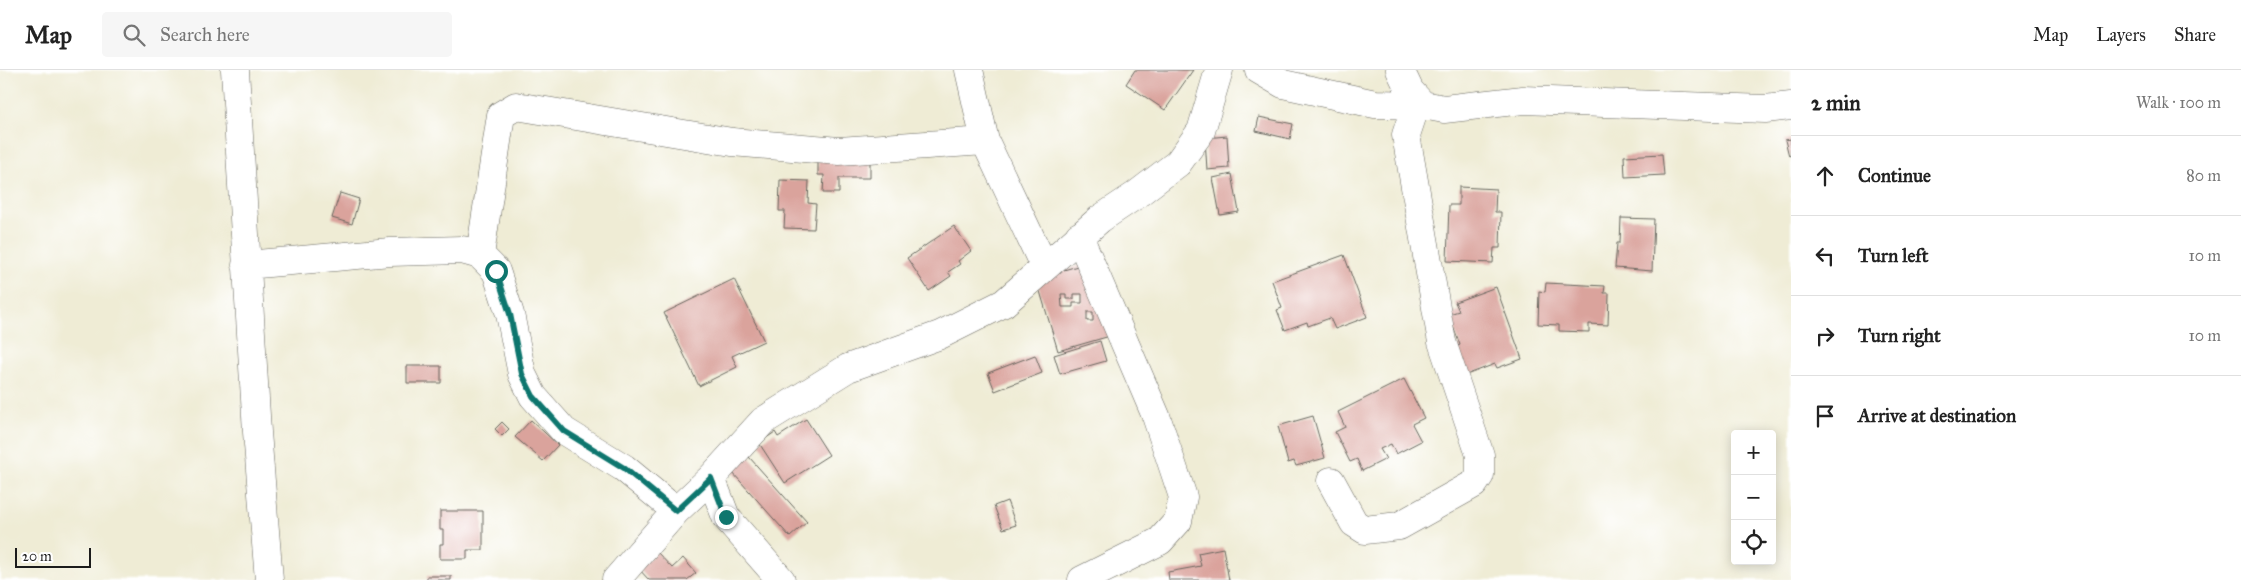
<!DOCTYPE html>
<meta charset="utf-8">
<style>
body{margin:0;font-family:"IM FELL Great Primer",serif;background:#f6f6f6;color:#222}
.controls{position:absolute;right:15px;bottom:15px;display:grid;overflow:hidden;border-radius:5px;box-shadow:0 2px 12px #0003}
.controls button{width:45px;height:45px;display:grid;place-items:center;padding:0;border:0;border-bottom:1px solid #e0e0e0;background:#fff;color:#222;font:25px sans-serif}
.scale{position:absolute;left:15px;bottom:12px;width:76px;box-sizing:border-box;padding-left:5px;border:2px solid #1c1c1c;border-top:0;font-size:14px;line-height:18px;white-space:nowrap;color:#1c1c1c;-webkit-text-stroke:4px #fff;paint-order:stroke}
.stop{position:absolute;width:15px;height:15px;margin:-11px;border:4px solid #0f766e;border-radius:50%;background:#fff}
.stop.end{background:#0f766e;border-color:#fff;box-shadow:0 1px 5px #0008}
.list{margin:0;padding:0;list-style:none}
h2{display:flex;justify-content:space-between;align-items:center;height:65px;margin:0;padding:0 20px;font-size:21px}
h2 small{font-size:16px;font-weight:400;color:#767676}
.list li{display:grid;grid-template-columns:32px 1fr auto;gap:15px;align-items:center;box-sizing:border-box;height:80px;padding:0 20px;border-top:1px solid #e0e0e0}
.list b{display:block;font-size:19px;white-space:nowrap}
.list em{font-size:16px;font-style:normal;color:#767676}
.icon{flex:none;width:28px;height:28px;fill:none;stroke:currentColor;stroke-width:2;stroke-linecap:round;stroke-linejoin:round}
.map{position:relative;flex:none;width:1791px;height:510px;overflow:hidden}
header{display:flex;align-items:center;gap:30px;box-sizing:border-box;height:70px;padding:0 25px;background:#fff;border-bottom:1px solid #e0e0e0}
header strong{font-size:24px}
nav{display:flex;gap:28px;margin-inline-start:auto;font-size:18px}
.search{width:350px;height:45px;background:#f6f6f6;display:flex;align-items:center;gap:12px;box-sizing:border-box;padding:0 18px;border-radius:5px;color:#767676;font-size:19px}
main{display:flex}
aside{flex:1;background:#fff}
.map>svg:first-child{display:block}
</style>
<header>
<strong>Map</strong>
<div class="search"><svg class="icon" aria-label="search" viewBox="0 0 24 24"><circle cx="10" cy="10" r="6"/><path d="M15 15l6 6"/></svg>Search here</div>
<nav><a>Map</a><a>Layers</a><a>Share</a></nav>
</header>
<main>
<div class="map">
<svg width="1791" height="510" viewBox="0 0 1791 510">
<rect width="100%" height="100%" fill="#fff"/>
<filter id="ink" filterUnits="userSpaceOnUse"><feTurbulence type="fractalNoise" baseFrequency=".02" numOctaves="2"/><feDisplacementMap in="SourceGraphic" scale="10" xChannelSelector="R" yChannelSelector="G"/><feConvolveMatrix kernelMatrix="1 2 1 2 8 2 1 2 1" color-interpolation-filters="sRGB"/></filter>
<filter id="wash" filterUnits="userSpaceOnUse"><feTurbulence type="fractalNoise" baseFrequency=".0096" numOctaves="4" result="noise"/><feDisplacementMap in="SourceGraphic" scale="20" xChannelSelector="R" yChannelSelector="G"/><feGaussianBlur stdDeviation="1.12" result="paint"/><feColorMatrix in="noise" values="0 0 0 0 0 0 0 0 0 0 0 0 0 0 0 0 0 1.4 0 .05"/><feComposite in="paint" operator="in"/></filter>
<g filter="url(#wash)">
<rect width="100%" height="100%" fill="#efecd5"/>
<g id="blocks">
<!-- building -->
<path fill="#daa39c" fill-rule="evenodd" d="M 1135,0 L 1193,0 L 1165,40 L 1126,14 Z
M 1259,47 L 1293,54 L 1290,69 L 1256,61 Z
M 1227,66 L 1229,98 L 1207,100 L 1205,68 Z
M 1791,69 L 1791,85 L 1789,86 L 1785,70 Z
M 1662,84 L 1664,105 L 1625,107 L 1624,86 Z
M 818,90 L 870,90 L 870,108 L 839,108 L 839,123 L 823,123 L 824,105 L 818,105 Z
M 1232,104 L 1239,142 L 1220,145 L 1213,108 Z
M 780,110 L 809,111 L 808,133 L 816,134 L 814,159 L 784,158 L 785,141 L 779,141 Z
M 1459,117 L 1496,119 L 1495,142 L 1501,142 L 1500,178 L 1494,178 L 1493,193 L 1447,191 L 1449,135 L 1459,135 Z
M 340,123 L 359,129 L 352,154 L 332,148 Z
M 1621,148 L 1654,149 L 1652,201 L 1615,198 L 1617,173 L 1620,173 Z
M 954,156 L 971,181 L 958,191 L 960,194 L 948,202 L 951,206 L 929,221 L 907,188 Z
M 1344,185 L 1367,247 L 1335,259 L 1330,248 L 1308,256 L 1307,252 L 1285,260 L 1277,240 L 1282,238 L 1272,211 Z
M 1088,193 L 1110,266 L 1058,281 L 1036,208 ZM 1061,224 L 1066,224 L 1066,229 L 1074,229 L 1074,224 L 1082,224 L 1082,233 L 1073,233 L 1073,237 L 1062,237 ZM 1087,242 L 1093,242 L 1093,251 L 1087,251 Z
M 734,209 L 764,271 L 732,286 L 737,297 L 699,316 L 664,243 Z
M 1546,213 L 1605,216 L 1604,223 L 1609,223 L 1608,255 L 1589,254 L 1589,262 L 1559,261 L 1559,255 L 1538,254 L 1539,221 L 1545,222 Z
M 1496,217 L 1522,289 L 1497,298 L 1495,294 L 1466,305 L 1452,278 L 1460,275 L 1449,244 L 1459,241 L 1455,232 Z
M 1100,271 L 1106,291 L 1060,304 L 1054,285 Z
M 1035,285 L 1042,303 L 995,321 L 988,303 Z
M 407,296 L 441,296 L 441,313 L 407,313 Z
M 1404,309 L 1424,348 L 1412,354 L 1421,371 L 1396,384 L 1391,374 L 1380,379 L 1386,389 L 1362,401 L 1357,389 L 1350,392 L 1335,362 L 1345,357 L 1338,342 Z
M 1313,346 L 1325,388 L 1296,396 L 1294,391 L 1288,393 L 1278,356 Z
M 806,349 L 829,385 L 785,413 L 759,373 L 775,362 L 778,367 Z
M 531,350 L 558,375 L 543,391 L 515,367 Z
M 502,352 L 509,359 L 502,366 L 495,359 Z
M 741,378 L 807,452 L 790,467 L 724,393 Z
M 1007,431 L 1016,455 L 1003,459 L 994,436 Z
M 440,441 L 483,441 L 483,480 L 467,480 L 467,489 L 440,489 L 440,474 L 443,474 L 443,460 L 440,460 Z
M 1223,478 L 1229,510 L 1169,510 L 1168,502 L 1201,496 L 1198,483 Z
M 657,482 L 672,498 L 683,488 L 696,503 L 687,510 L 649,510 L 638,498 Z
M 427,506 L 451,506 L 451,510 L 427,510 Z"/>
</g>
</g>
<g filter="url(#ink)">
<use href="#blocks" fill-opacity="0" stroke="#66655d" stroke-width="1"/>
<g fill="none" stroke-linecap="round" stroke-linejoin="round">
<defs>
<path id="minor" d="M 235,0 L 257,362 L 269,510
M 969,0 L 985,71 L 1044,196
M 1259,0 L 1283,14 L 1375,34 L 1423,35
M 1400,0 L 1410,21 L 1423,35 L 1444,39 L 1523,30 L 1765,39 L 1791,36
M 1079,166 L 1156,346 L 1183,427 L 1178,451 L 1160,471 L 1082,510
M 480,185 L 501,45 L 516,36 L 732,72 L 839,81 L 985,71
M 246,195 L 390,182 L 462,180 L 480,185 L 496,201 L 510,244 L 522,304 L 533,326 L 564,361 L 624,398 L 676,441
M 711,408 L 726,447 L 781,510
M 1331,411 L 1354,453 L 1365,460 L 1399,456 L 1474,414 L 1480,405 L 1480,385 L 1442,272 L 1406,65 L 1416,35
M 616,510 L 676,441 L 711,408 L 763,351 L 848,298 L 940,265 L 1004,233 L 1100,149 L 1136,125 L 1178,93 L 1201,61 L 1219,0"/>
</defs>
<!-- minor casing -->
<use href="#minor" stroke="#66655d" stroke-width="29"/>
<!-- minor -->
<use href="#minor" stroke="#fff" stroke-width="28"/>
</g>
</g>
<g fill="none" stroke-linecap="round" stroke-linejoin="round" filter="url(#ink)">
<!-- route -->
<path stroke="#0f766e" stroke-width="6" d="M 496,201 L 510,244 L 522,304 L 533,326 L 564,361 L 624,398 L 676,441 L 711,408 L 726,447"/>
</g>
</svg>
<div class="controls">
<button>+</button>
<button>−</button>
<button><svg class="icon" aria-label="locate" viewBox="0 0 24 24"><circle cx="12" cy="12" r="6"/><path d="M12 2v4M12 18v4M2 12h4M18 12h4"/></svg></button>
</div>
<div class="scale">20 m</div>
<div class="stop" style="left:496px;top:201px"></div>
<div class="stop end" style="left:726px;top:447px"></div>
</div>
<aside>
<h2>2 min<small>Walk · 100 m</small></h2>
<ul class="list">
<li><svg class="icon" aria-label="ahead" viewBox="0 0 24 24"><path d="M12 20V5M6 11l6-6 6 6"/></svg><div><b>Continue</b></div><em>80 m</em></li>
<li><svg class="icon" aria-label="left" viewBox="0 0 24 24"><path d="M17 20v-9H6M10 6l-5 5 5 5"/></svg><div><b>Turn left</b></div><em>10 m</em></li>
<li><svg class="icon" aria-label="right" viewBox="0 0 24 24"><path d="M7 20v-9h11M14 6l5 5-5 5"/></svg><div><b>Turn right</b></div><em>10 m</em></li>
<li><svg class="icon" aria-label="arrive" viewBox="0 0 24 24"><path d="M6 21V4h12l-3 4 3 4H6"/></svg><div><b>Arrive at destination</b></div></li>
</ul>
</aside>
</main>
